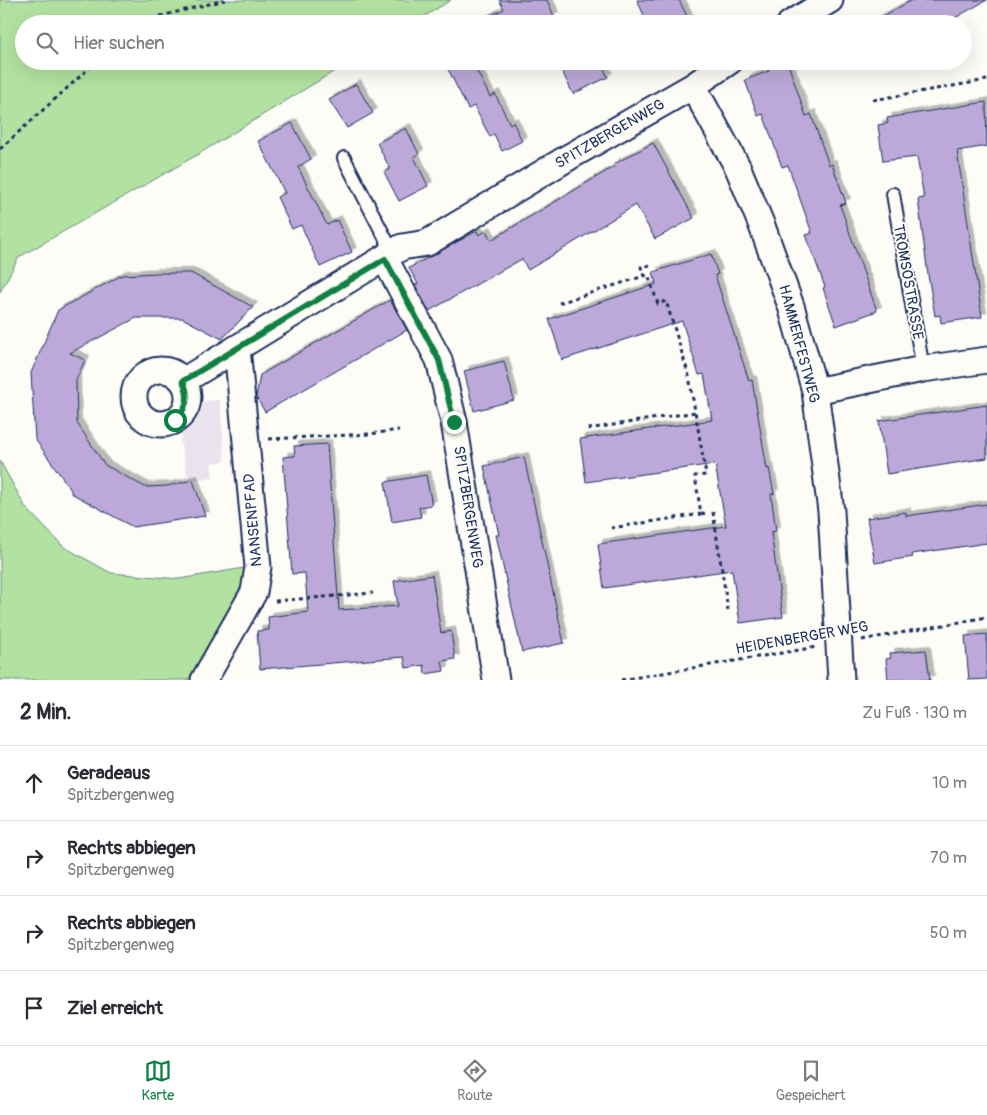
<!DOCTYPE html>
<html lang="de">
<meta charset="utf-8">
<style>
body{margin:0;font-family:Pangolin,sans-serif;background:#f2f2f3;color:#2b2b33}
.stop{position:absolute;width:15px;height:15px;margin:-11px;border:4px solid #0b8043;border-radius:50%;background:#fff}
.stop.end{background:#0b8043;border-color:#fff;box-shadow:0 1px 5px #0008}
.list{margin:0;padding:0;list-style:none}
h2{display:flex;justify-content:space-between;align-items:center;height:65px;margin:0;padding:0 20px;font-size:21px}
h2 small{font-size:16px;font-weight:400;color:#7c7c81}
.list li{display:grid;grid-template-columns:32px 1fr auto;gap:15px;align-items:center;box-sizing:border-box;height:75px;padding:0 20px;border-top:1px solid #e1e1e2}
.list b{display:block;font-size:19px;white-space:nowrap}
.list p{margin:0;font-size:16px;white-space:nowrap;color:#7c7c81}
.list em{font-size:16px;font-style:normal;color:#7c7c81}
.icon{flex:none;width:28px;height:28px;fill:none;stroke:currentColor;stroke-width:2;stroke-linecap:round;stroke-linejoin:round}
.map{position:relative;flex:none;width:987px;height:680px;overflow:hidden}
.search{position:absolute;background:#fff;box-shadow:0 5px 20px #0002;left:15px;right:15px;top:15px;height:55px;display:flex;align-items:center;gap:12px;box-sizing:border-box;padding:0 18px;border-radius:28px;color:#7c7c81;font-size:19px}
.sheet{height:365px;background:#fff}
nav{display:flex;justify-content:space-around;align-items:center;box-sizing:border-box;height:70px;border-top:1px solid #e1e1e2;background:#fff;font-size:14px;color:#7c7c81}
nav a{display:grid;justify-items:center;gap:2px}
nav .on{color:#0b8043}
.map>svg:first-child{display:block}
</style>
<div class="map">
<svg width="987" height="680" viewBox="0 0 987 680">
<defs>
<filter id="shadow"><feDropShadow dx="4.5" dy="-4.5" stdDeviation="0" flood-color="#0004"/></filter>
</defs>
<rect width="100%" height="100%" fill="#fdfcf7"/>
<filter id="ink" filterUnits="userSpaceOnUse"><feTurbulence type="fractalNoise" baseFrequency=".02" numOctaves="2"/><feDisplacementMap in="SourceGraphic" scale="10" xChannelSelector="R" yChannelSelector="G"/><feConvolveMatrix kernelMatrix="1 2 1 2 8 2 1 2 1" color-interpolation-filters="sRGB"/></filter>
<g filter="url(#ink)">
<!-- built -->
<path fill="#eae3ee" d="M 220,400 L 225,461 L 211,463 L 213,477 L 189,481 L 180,441 L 186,423 L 205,401 Z"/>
<!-- green -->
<path fill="#b2e2a1" stroke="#668880" d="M 0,0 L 451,0 L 412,24 L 24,24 L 24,61 L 351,61 L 197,155 L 19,257 L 0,292 Z
M 0,461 L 26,508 L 64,547 L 111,573 L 179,579 L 250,567 L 239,593 L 188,680 L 0,680 Z"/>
<!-- building -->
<path fill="#bca9d9" stroke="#1b2f5e" filter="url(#shadow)" d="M 499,0 L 547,0 L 554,16 L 538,24 L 473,24 L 504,9 Z
M 637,0 L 679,0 L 691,24 L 648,24 Z
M 912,0 L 987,0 L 944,24 L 869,24 Z
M 444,61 L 472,61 L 490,97 L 495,94 L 510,124 L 513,122 L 522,141 L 502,151 L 494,134 L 490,137 L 474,106 L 468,109 Z
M 557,61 L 600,61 L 608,77 L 573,94 Z
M 765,61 L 787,61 L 806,116 L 811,114 L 829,165 L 832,164 L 846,203 L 840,205 L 877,311 L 836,326 L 823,288 L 825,287 L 806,235 L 812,233 L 788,165 L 782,167 L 763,114 L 758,116 L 745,80 L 769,71 Z
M 356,84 L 373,113 L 347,128 L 329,100 Z
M 986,102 L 987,146 L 957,151 L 982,317 L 941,323 L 940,315 L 935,316 L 928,275 L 918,199 L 924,198 L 917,157 L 883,161 L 878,125 L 888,123 L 887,118 Z
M 292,123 L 311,159 L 298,167 L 327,225 L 337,220 L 352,252 L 320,267 L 301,225 L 292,229 L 277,197 L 285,193 L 258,141 Z
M 406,128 L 419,154 L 414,157 L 428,186 L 399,201 L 384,172 L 390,169 L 377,143 Z
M 653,143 L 694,218 L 655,239 L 636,205 L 528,270 L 522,259 L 429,311 L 415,285 L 418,284 L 409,268 L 477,231 L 479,235 L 486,231 L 491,240 L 615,166 L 614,164 Z
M 711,254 L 718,274 L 715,275 L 749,381 L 752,380 L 767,469 L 769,468 L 774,494 L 771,494 L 776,531 L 771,532 L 783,617 L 740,623 L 732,570 L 604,588 L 598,544 L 726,526 L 715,464 L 586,482 L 580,439 L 712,420 L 704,374 L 699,375 L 682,321 L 562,360 L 549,319 L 656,284 L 653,272 Z
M 156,273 L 191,273 L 253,307 L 222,339 L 182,318 L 136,318 L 70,353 L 85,360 L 76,380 L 77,423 L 105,465 L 145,487 L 167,486 L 193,480 L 205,516 L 133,527 L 71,493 L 71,490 L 35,439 L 31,373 L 58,310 L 122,275 Z
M 390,300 L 407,330 L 265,412 L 256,397 L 260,375 Z
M 504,361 L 514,400 L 474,411 L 464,371 Z
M 987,405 L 987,458 L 887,474 L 879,421 Z
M 327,444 L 339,610 L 398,606 L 394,581 L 432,575 L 441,633 L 451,631 L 455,659 L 442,661 L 444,671 L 425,674 L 424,665 L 406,668 L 404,657 L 260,669 L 257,631 L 269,630 L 268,617 L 308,612 L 305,573 L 292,574 L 283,457 L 295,456 L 294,446 Z
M 524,457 L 564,643 L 522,652 L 496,535 L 499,535 L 484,466 Z
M 426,475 L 432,505 L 419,507 L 421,517 L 392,522 L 385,482 Z
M 987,504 L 987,543 L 912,554 L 913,557 L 875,563 L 867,518 L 906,512 L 906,516 Z
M 987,634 L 987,679 L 969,680 L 965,636 Z
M 926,650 L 930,680 L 888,680 L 886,659 L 891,658 L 890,653 Z"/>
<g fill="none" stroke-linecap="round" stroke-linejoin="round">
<defs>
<path id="lane" d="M 344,158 L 393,253
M 893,194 L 923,369"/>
<path id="street" d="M 790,24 L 830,0
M 693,86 L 738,168 L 762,226 L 791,306 L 815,391 L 831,511 L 841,680
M 385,259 L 439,360 L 454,422 L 496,680
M134 397a27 27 0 1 1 54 0a27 27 0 1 1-54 0Z
M 183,381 L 402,247 L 427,243 L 569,157 L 693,86 L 730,61
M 815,391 L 923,369 L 987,360
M 204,680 L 254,592 L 258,567 L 237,348"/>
</defs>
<!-- lane casing -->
<use href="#lane" stroke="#1b2f5e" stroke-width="16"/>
<!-- street casing -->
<use href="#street" stroke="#1b2f5e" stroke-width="29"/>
<!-- path -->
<path stroke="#1b2f5e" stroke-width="3" stroke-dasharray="4 4" stroke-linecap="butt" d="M 146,24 L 157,17 L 225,0
M 873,100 L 987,80
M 0,149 L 97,61
M 559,303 L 644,276 L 641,267 L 650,265
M 588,429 L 696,412
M 269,439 L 370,434 L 399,430
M 713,512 L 728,610
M 701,514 L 707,513
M 611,528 L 701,514 L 695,476 L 706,475 L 689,376 L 666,301 L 658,304 L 648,275 L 644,276
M 275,601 L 373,593
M 862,640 L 987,617
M 621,680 L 817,647"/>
<!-- lane -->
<use href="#lane" stroke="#fdfcf7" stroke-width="12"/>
<!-- street -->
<use href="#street" stroke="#fdfcf7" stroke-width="25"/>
</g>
</g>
<g fill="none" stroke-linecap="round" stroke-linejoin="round" filter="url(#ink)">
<!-- route -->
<path stroke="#0b8043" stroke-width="6" d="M 175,420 C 188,408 190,396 183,381 L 385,259 L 439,360 L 454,422"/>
</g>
<g text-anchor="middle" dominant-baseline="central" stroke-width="4" stroke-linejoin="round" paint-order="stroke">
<!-- street labels -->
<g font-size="15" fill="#1b2f5e" stroke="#fdfcf7">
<text transform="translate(610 134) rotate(-30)">SPITZBERGENWEG</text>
<text transform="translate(908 282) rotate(80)">TROMSÖSTRASSE</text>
<text transform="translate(799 344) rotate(75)">HAMMERFESTWEG</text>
<text transform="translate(468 507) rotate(81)">SPITZBERGENWEG</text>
<text transform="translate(253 520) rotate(-95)">NANSENPFAD</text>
<text transform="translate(802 638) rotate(-10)">HEIDENBERGER WEG</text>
</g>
</g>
</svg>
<div class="stop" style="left:175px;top:420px"></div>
<div class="stop end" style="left:454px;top:422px"></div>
<div class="search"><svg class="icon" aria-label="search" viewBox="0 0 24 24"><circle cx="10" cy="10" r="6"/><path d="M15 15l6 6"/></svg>Hier suchen</div>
</div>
<section class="sheet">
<h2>2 Min.<small>Zu Fuß · 130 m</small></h2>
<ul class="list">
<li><svg class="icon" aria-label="ahead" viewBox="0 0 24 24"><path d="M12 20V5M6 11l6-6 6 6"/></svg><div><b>Geradeaus</b><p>Spitzbergenweg</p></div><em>10 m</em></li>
<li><svg class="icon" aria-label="right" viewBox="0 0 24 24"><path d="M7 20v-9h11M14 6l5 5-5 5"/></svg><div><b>Rechts abbiegen</b><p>Spitzbergenweg</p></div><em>70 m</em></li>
<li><svg class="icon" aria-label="right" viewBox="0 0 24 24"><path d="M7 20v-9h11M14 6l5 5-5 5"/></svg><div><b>Rechts abbiegen</b><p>Spitzbergenweg</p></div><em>50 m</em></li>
<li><svg class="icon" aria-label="arrive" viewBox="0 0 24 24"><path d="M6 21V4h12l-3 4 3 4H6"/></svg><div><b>Ziel erreicht</b></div></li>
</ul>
</section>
<nav>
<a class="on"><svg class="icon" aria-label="map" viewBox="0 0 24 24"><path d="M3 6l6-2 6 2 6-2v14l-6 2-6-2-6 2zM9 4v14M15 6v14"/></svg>Karte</a>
<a><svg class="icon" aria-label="directions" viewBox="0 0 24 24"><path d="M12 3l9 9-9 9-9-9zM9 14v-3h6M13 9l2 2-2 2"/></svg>Route</a>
<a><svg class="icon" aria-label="saved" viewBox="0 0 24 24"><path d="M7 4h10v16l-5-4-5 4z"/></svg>Gespeichert</a>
</nav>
